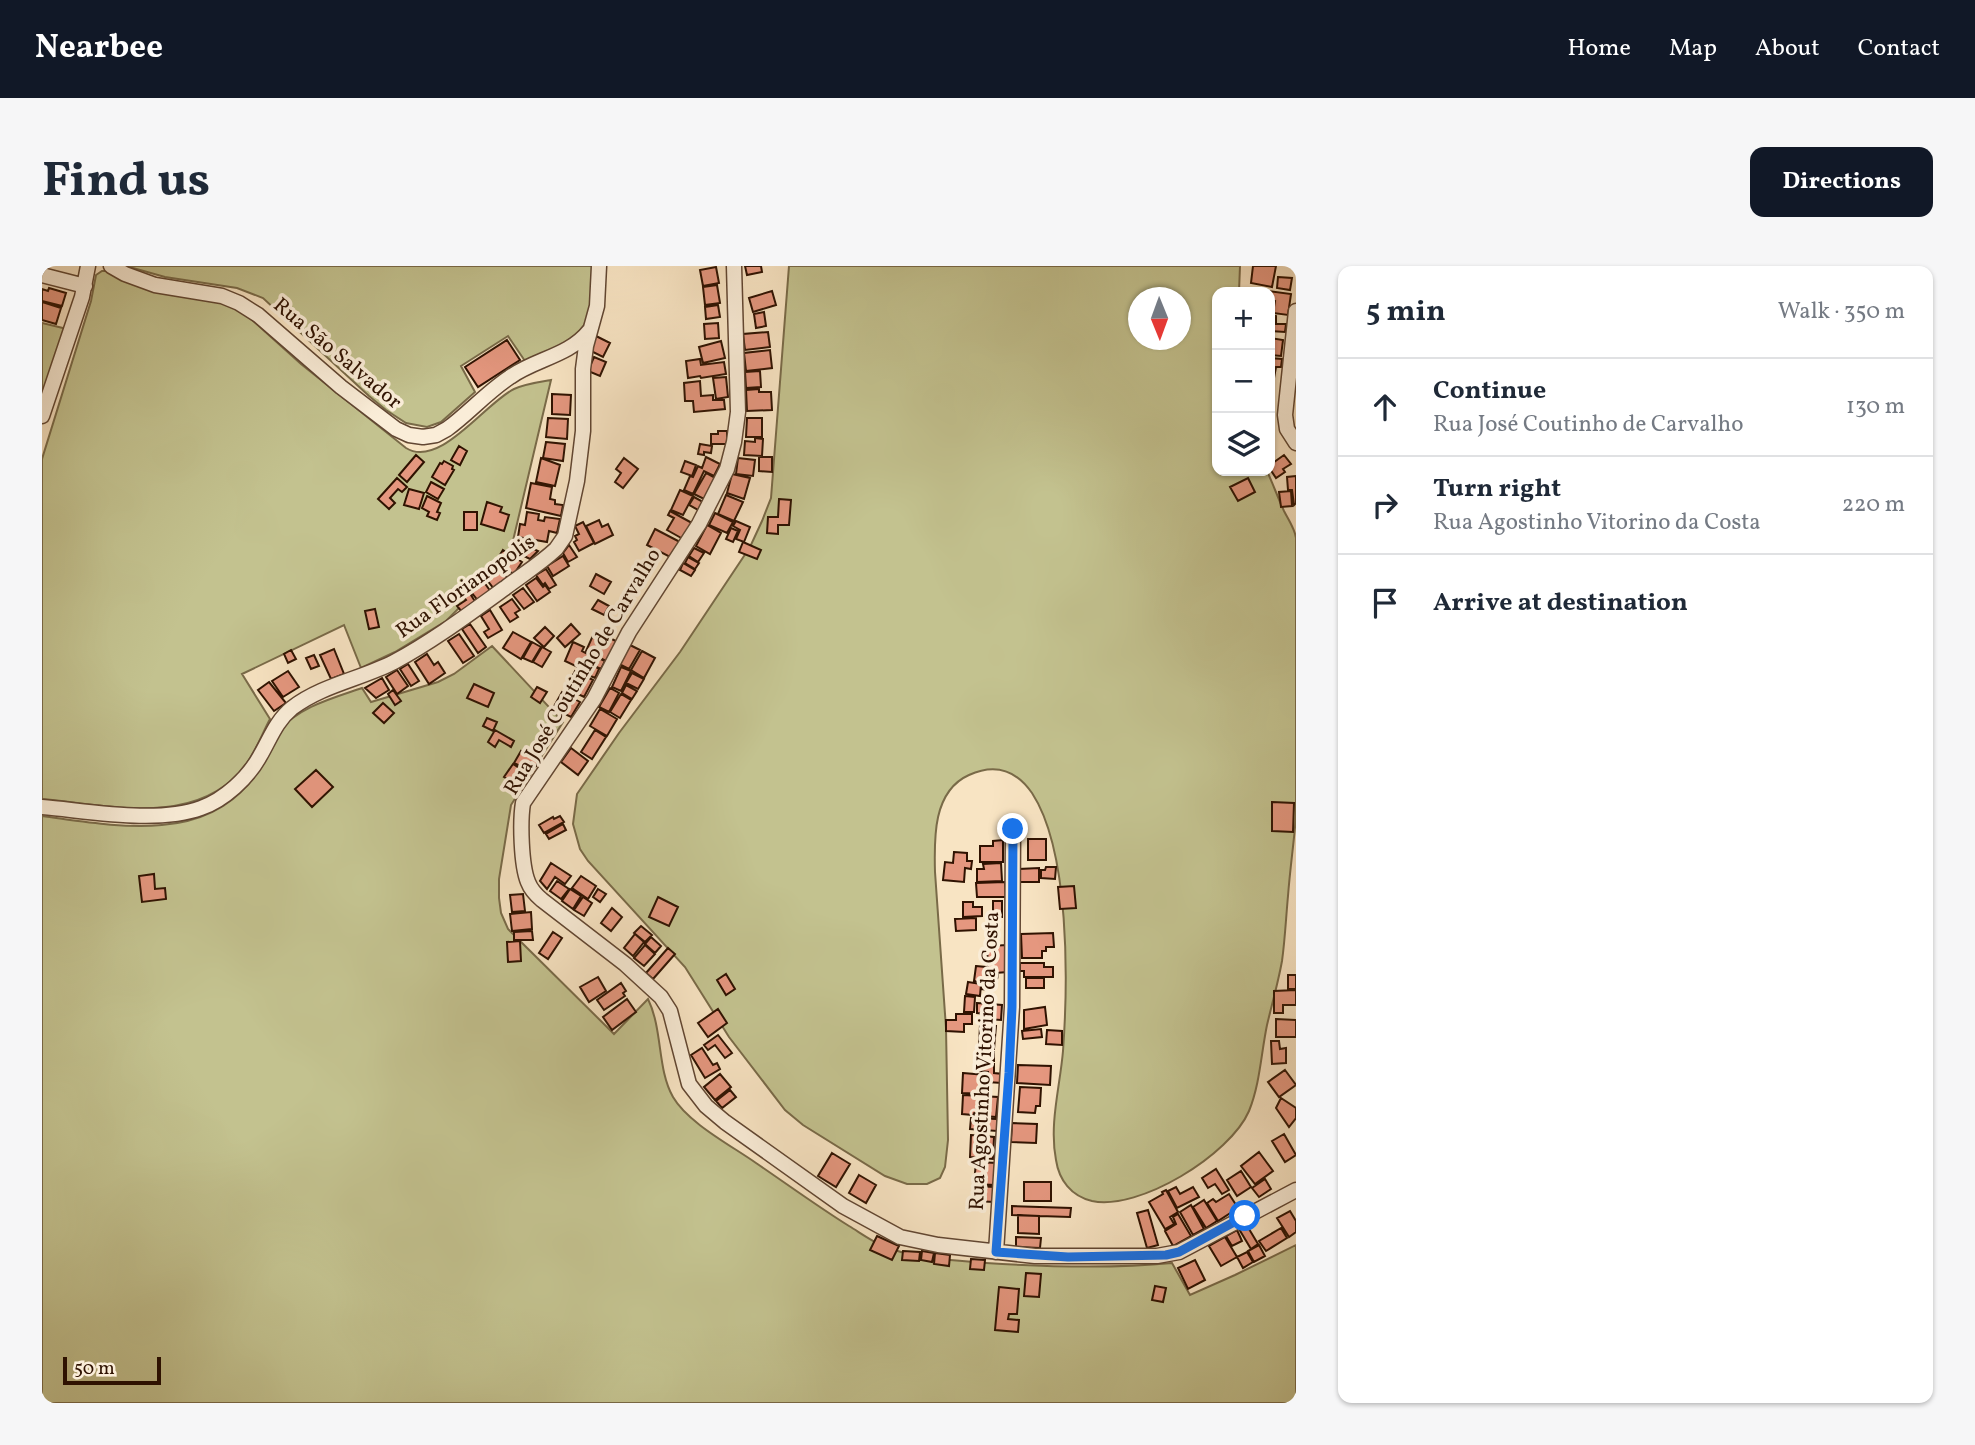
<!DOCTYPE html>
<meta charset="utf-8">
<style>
body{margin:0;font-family:Vollkorn,serif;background:#f6f6f7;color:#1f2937}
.controls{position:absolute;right:21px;top:21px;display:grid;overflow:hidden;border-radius:14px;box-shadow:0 2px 5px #0004}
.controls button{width:63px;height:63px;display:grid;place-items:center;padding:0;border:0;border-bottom:2px solid #e0e1e3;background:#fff;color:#1f2937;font:35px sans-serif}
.compass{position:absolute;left:1086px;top:21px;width:63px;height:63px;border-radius:50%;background:#fff;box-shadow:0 2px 5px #0004;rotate:179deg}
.scale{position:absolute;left:21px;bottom:18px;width:98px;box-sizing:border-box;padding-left:7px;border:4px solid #2f1201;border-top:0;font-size:19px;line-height:24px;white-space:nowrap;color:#2f1201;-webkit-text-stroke:5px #faedd8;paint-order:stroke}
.stop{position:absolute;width:21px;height:21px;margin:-16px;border:5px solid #1a73e8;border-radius:50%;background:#fff}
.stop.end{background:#1a73e8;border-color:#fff;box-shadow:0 2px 7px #0008}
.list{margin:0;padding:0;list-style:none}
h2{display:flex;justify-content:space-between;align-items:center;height:91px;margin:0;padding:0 28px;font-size:30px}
h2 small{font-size:23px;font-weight:400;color:#747a83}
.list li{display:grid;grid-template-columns:46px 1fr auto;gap:21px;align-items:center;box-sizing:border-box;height:98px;padding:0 28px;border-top:2px solid #e0e1e3}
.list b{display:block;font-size:26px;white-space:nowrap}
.list p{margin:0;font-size:23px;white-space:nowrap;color:#747a83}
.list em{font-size:23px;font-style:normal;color:#747a83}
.icon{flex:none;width:38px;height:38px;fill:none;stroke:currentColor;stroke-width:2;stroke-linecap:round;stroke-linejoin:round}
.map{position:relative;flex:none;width:1254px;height:1137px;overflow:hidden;border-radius:14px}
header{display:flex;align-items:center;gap:42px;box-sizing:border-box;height:98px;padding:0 35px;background:#111827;color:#fff}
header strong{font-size:33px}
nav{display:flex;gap:38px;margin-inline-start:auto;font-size:24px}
.intro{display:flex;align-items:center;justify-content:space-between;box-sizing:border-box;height:168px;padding:0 42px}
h1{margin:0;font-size:49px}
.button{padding:18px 32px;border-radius:14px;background:#111827;color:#fff;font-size:24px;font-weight:700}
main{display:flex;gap:42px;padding:0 42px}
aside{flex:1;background:#fff;border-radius:14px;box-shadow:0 2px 5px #0004}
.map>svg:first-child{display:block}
</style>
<header>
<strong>Nearbee</strong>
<nav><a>Home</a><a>Map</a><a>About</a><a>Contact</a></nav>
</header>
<div class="intro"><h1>Find us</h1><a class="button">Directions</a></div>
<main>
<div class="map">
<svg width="1254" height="1137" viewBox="0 0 1254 1137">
<rect width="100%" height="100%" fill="#f8e4c3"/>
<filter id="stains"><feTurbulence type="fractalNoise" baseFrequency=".00286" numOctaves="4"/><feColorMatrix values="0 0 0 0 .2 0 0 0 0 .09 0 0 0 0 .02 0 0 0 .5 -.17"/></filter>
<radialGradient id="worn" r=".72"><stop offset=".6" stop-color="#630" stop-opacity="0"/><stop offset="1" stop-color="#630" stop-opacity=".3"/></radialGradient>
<!-- green -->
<path fill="#c3c28f" stroke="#796a48" stroke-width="2" fill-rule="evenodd" d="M 84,0 L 550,0 C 550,11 551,22 551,33 C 547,73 514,81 483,95 L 466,70 L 419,100 L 433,126 L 399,156 L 385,161 L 364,157 L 344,144 L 327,130 L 221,32 L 195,22 L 123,11 Z
M 747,0 L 1198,0 L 1197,26 L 1175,26 L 1175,205 L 1225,205 C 1231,218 1236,232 1242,245 C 1246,253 1253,263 1254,272 C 1254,283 1254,297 1254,308 C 1254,335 1254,362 1254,389 C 1254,423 1254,457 1254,491 C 1254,511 1254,530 1254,550 C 1252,576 1248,603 1246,630 C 1244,651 1243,674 1240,695 C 1236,717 1230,738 1225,759 C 1219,788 1218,818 1207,845 C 1188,889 1097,945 1050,935 C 1029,930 1017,914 1014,894 C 1007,858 1018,821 1021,785 C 1026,716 1028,585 990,527 C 974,504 953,497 927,509 C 891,525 892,572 893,606 L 904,762 L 906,874 L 903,901 L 898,912 L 885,918 L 865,918 L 843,910 L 761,859 L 743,844 L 687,771 L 643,701 L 546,595 L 538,583 L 531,558 L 535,528 L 577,467 L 638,386 L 708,281 L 720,255 L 729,232 ZM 1097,32 L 1139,32 L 1139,74 L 1097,74 Z
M 60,5 L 64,5 L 85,15 L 188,39 L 209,53 L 259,98 L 364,182 C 398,203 443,137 472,123 C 483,118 497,116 509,114 L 470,279 L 460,299 L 404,355 L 353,386 L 319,402 L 302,359 L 200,408 L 228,453 C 219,470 212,490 199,505 C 150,561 65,539 0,533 L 0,193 L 49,35 L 54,9 Z
M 0,57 L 25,63 L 0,136 Z
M 450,380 L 521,456 L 469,539 L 457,613 L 457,632 L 459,647 L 466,663 L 572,768 L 606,733 C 621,764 615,803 631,831 C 646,857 690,880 714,897 C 745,918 775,940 807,960 C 817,966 828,974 839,979 C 871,993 909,994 944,997 C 1006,1001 1068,1003 1130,997 L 1148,1029 L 1193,1009 L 1254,979 L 1254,1137 L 0,1137 L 0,550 C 68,559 157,578 207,517 C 220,502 224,481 236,466 C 256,441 291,432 320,422 L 329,436 L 396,416 L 412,408 Z"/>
<!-- building -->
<path fill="#e5977f" stroke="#2f1201" stroke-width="2" d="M 703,0 L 719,0 L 720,6 L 705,9 Z
M 1211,0 L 1234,0 L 1230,21 L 1209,17 Z
M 674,1 L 677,17 L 661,20 L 658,4 Z
M 1236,11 L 1250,12 L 1248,24 L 1235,22 Z
M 675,19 L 678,37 L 663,39 L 661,21 Z
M 7,22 L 24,27 L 20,40 L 0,35 L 0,23 L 6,25 Z
M 730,25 L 734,39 L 711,46 L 707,32 Z
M 1227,25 L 1249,28 L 1246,49 L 1231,47 L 1233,35 L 1228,34 Z
M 0,36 L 19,42 L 14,58 L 0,54 Z
M 676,39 L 678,51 L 664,53 L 663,41 Z
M 722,46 L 724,60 L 714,62 L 712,48 Z
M 1228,49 L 1234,50 L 1234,58 L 1244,58 L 1243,66 L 1228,65 Z
M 676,57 L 677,72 L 663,73 L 662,58 Z
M 726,66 L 728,81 L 703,84 L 701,68 Z
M 554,70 L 568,77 L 561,91 L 547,84 Z
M 1228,72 L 1241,74 L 1239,90 L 1228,89 Z
M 465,74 L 478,94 L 436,121 L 423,101 Z
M 679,75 L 683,92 L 661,97 L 657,81 Z
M 728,84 L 730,102 L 704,105 L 702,87 Z
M 552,91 L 564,96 L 558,110 L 546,105 Z
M 1228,92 L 1240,93 L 1239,101 L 1234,101 L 1232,112 L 1228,111 Z
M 658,93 L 659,99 L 682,96 L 684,108 L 659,112 L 658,110 L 646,112 L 644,95 Z
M 718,105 L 719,121 L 704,122 L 703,106 Z
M 684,111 L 686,131 L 674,133 L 671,112 Z
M 658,115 L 659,130 L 671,129 L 671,134 L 682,134 L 683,143 L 652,146 L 651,135 L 643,135 L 642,117 Z
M 1228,117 L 1232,117 L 1232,136 L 1228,136 Z
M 717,123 L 717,126 L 729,126 L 730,144 L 705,145 L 704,124 Z
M 510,128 L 529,129 L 528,149 L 510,148 Z
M 506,152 L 526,153 L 525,173 L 504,171 Z
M 705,152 L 720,152 L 720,171 L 704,171 Z
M 676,165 L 685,165 L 685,178 L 669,178 L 669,168 L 676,168 Z
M 713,172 L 721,173 L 720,190 L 702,189 L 703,175 L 713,176 Z
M 504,176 L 523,178 L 521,195 L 501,192 Z
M 658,178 L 670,180 L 669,187 L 662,186 L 662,189 L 656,188 Z
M 417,180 L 425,185 L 418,199 L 409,194 Z
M 374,189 L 382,196 L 365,216 L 357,209 Z
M 1242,189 L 1249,198 L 1241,203 L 1243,206 L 1234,212 L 1228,203 L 1228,199 Z
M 664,191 L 678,198 L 672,210 L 662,205 L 651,228 L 642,224 L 648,210 L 651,211 L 656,200 L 660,202 Z
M 717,191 L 730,191 L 730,206 L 717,205 Z
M 499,192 L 518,199 L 513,220 L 494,216 Z
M 582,192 L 596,203 L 581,222 L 573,216 L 579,207 L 574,203 Z
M 696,192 L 713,194 L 711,210 L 694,208 Z
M 402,195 L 411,200 L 410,203 L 412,204 L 403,219 L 390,211 L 398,197 L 400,198 Z
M 643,195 L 654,199 L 650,210 L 639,206 Z
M 664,207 L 673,212 L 662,233 L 652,228 Z
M 690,208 L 708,212 L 702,233 L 685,227 Z
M 1254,210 L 1254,237 L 1252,239 L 1250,224 L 1246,224 L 1245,211 Z
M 355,212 L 365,221 L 360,226 L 356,223 L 348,232 L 353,237 L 347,243 L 336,233 Z
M 1206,212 L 1213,226 L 1196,235 L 1188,221 Z
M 389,216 L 402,223 L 396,233 L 384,226 Z
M 489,217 L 510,221 L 508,233 L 513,234 L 513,238 L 521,239 L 519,250 L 484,242 Z
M 367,223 L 382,227 L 377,243 L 362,239 Z
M 638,224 L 651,230 L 641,249 L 629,244 Z
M 1249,225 L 1250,240 L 1239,241 L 1237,226 Z
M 684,229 L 701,236 L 692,255 L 676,248 Z
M 385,230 L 399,237 L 395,246 L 398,247 L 395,254 L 385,250 L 387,246 L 380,242 Z
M 652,231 L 663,237 L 658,245 L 647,239 Z
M 737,233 L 749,234 L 747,259 L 736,259 L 736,268 L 725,267 L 726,251 L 736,251 Z
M 445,236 L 460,241 L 458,246 L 467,249 L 462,265 L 439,258 Z
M 628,245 L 650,257 L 641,273 L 625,264 L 632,252 L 626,249 Z
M 422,246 L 435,246 L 435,264 L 422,264 Z
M 485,246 L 497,248 L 496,254 L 502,255 L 503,251 L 518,253 L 515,267 L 507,265 L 505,276 L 476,271 L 478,258 L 483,259 Z
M 673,247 L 691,256 L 685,267 L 667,259 Z
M 557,254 L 560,261 L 566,258 L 571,269 L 553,278 L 544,260 Z
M 694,255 L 708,261 L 702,276 L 694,273 L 698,264 L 691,260 Z
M 541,256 L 552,277 L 537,285 L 532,276 L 535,274 L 533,270 L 537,268 L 533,260 Z
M 665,259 L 679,267 L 668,288 L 654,280 Z
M 689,262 L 696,265 L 691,276 L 684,273 Z
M 613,263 L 638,276 L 630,292 L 605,279 Z
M 701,276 L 719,284 L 715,293 L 697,286 Z
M 481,278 L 496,285 L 488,293 L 476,287 Z
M 527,279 L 535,291 L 526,296 L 521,287 Z
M 652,282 L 662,287 L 656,296 L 647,290 Z
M 461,284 L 480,296 L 472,308 L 462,302 L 465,298 L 456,292 Z
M 521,290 L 527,300 L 511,310 L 505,300 Z
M 646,291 L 657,297 L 653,303 L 643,297 Z
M 452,296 L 466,313 L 452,323 L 439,306 Z
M 641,297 L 653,304 L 649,310 L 638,304 Z
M 504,303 L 514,319 L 507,323 L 503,317 L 501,319 L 494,309 Z
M 554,308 L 569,316 L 562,328 L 548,320 Z
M 432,311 L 435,315 L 439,312 L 449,326 L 437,336 L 423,318 Z
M 494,312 L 501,321 L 503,319 L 508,326 L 495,335 L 484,319 Z
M 481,322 L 492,336 L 482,343 L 471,329 Z
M 427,326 L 434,337 L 420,346 L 415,340 L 424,334 L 421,330 Z
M 470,333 L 478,344 L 473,347 L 476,351 L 468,356 L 458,341 Z
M 556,334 L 567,340 L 562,349 L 550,343 Z
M 333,343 L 337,361 L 327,363 L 323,345 Z
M 448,344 L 460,364 L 446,372 L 442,366 L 447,363 L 439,350 Z
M 428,358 L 444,381 L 436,387 L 420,363 Z
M 529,358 L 538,368 L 523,381 L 515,372 Z
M 503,361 L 512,370 L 502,381 L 492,372 Z
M 553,365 L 576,376 L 566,396 L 544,385 Z
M 471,366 L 489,376 L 479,393 L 461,382 Z
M 417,368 L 432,390 L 421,397 L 406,375 Z
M 490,376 L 499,381 L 490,396 L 481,392 Z
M 531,376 L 542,381 L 540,385 L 549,390 L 542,404 L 523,395 Z
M 588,379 L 598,384 L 587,403 L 577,398 Z
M 500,381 L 509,386 L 500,401 L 491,396 Z
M 292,383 L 302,408 L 289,413 L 278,389 Z
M 249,384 L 254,393 L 246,397 L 242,388 Z
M 600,385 L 613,392 L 602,412 L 589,404 Z
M 385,388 L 392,399 L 396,396 L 403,407 L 387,418 L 373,396 Z
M 272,389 L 277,400 L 269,403 L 264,392 Z
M 552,390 L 563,395 L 559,403 L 548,398 Z
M 366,398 L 377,415 L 369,420 L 358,403 Z
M 549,398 L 557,403 L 553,412 L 544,408 Z
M 579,401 L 589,405 L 579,425 L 570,421 Z
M 355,404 L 366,420 L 355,428 L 344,411 Z
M 246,405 L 257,421 L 241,431 L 230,415 Z
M 533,405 L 551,414 L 542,431 L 524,422 Z
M 590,407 L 602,413 L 596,423 L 584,417 Z
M 340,412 L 347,424 L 334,432 L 323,422 Z
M 227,416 L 244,437 L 232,445 L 216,424 Z
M 432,418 L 452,427 L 446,441 L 425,432 Z
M 584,419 L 595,425 L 590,433 L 580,427 Z
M 495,421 L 505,426 L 498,437 L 489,431 Z
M 568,422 L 577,427 L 567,446 L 557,441 Z
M 351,424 L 359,435 L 353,439 L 346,428 Z
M 520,426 L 538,436 L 529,451 L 511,442 Z
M 579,428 L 589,434 L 578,452 L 568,446 Z
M 341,437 L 352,447 L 342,457 L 331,447 Z
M 558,443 L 575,453 L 565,470 L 548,460 Z
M 445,452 L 455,456 L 451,465 L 441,460 Z
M 453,464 L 472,475 L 469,481 L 457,474 L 453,481 L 446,476 Z
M 553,464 L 564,471 L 550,493 L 539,486 Z
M 529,482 L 546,495 L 536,509 L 519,496 Z
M 487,484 L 499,491 L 494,500 L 488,496 L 484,503 L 472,497 L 479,485 L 484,488 Z
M 471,498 L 488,509 L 480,522 L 462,511 Z
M 274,504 L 291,521 L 270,541 L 253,523 Z
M 1230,536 L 1252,537 L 1251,566 L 1230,565 Z
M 518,550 L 522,556 L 502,567 L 497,559 L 511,551 L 512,553 Z
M 521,558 L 524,564 L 507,573 L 504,568 Z
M 986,573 L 1004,573 L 1004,594 L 986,594 Z
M 961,574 L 961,596 L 938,596 L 938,580 L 951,580 L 951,575 Z
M 912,586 L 925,587 L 925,595 L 930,595 L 929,603 L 923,602 L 922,616 L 901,614 L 903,596 L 911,597 Z
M 509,597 L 529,610 L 523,618 L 513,611 L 505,623 L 498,615 Z
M 959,597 L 960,615 L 935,616 L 935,603 L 942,603 L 941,598 Z
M 1004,601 L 1014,601 L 1013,613 L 999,612 L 999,604 L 1003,604 Z
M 997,602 L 997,616 L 977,616 L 977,603 Z
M 112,608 L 113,623 L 123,622 L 124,633 L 100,636 L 97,610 Z
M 539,610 L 554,620 L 546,633 L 530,622 Z
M 515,615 L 527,623 L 519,633 L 508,625 Z
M 963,616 L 964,631 L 935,631 L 934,617 Z
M 1032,620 L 1034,642 L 1018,643 L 1016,621 Z
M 528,623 L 539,630 L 531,643 L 520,635 Z
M 556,623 L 564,628 L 558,636 L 551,631 Z
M 481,628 L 483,645 L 470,646 L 468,629 Z
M 541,631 L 550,637 L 542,650 L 532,644 Z
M 616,631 L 636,641 L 627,660 L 607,651 Z
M 951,635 L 960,635 L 960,651 L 951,651 Z
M 921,636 L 931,636 L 931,641 L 940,641 L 940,650 L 921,651 Z
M 570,642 L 580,651 L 569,665 L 559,657 Z
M 489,646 L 490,663 L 470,665 L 468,648 Z
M 934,652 L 934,664 L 914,665 L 913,653 Z
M 599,660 L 610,669 L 603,676 L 592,667 Z
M 490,665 L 491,674 L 472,674 L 472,666 Z
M 511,666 L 520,672 L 506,693 L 497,687 Z
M 1011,667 L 1012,681 L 1004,681 L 1004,685 L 1000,685 L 1000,692 L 980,692 L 979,668 Z
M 593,668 L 602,676 L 591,690 L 582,682 Z
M 609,671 L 619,680 L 613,687 L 603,678 Z
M 478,675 L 479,695 L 466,696 L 465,676 Z
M 603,679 L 613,688 L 602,700 L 592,692 Z
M 966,679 L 966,706 L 953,707 L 953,702 L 946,702 L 945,680 Z
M 626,682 L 633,688 L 611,713 L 604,707 Z
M 978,697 L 1002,697 L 1002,701 L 1011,701 L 1011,711 L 982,711 L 982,705 L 978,705 Z
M 934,700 L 944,701 L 945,707 L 956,708 L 954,719 L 949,719 L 948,724 L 939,723 L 940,716 L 932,715 Z
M 684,708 L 693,723 L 684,729 L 675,714 Z
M 1246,709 L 1254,709 L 1254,723 L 1246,723 Z
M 556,711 L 564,725 L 547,736 L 538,721 Z
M 984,712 L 1002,712 L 1002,722 L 984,722 Z
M 926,716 L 939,718 L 938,730 L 924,728 Z
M 579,717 L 584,725 L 581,727 L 583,730 L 562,744 L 555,734 Z
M 1254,724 L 1254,739 L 1241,739 L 1241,747 L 1232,747 L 1232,725 Z
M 923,730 L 933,731 L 932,746 L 922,746 Z
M 585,733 L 594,746 L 570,764 L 561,751 Z
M 935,737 L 960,739 L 959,754 L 945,753 L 945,748 L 935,747 Z
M 1003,741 L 1005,759 L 982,763 L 982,744 Z
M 676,743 L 685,757 L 666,771 L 656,757 Z
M 914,748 L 930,748 L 930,758 L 922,758 L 922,766 L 904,765 L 904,754 L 914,754 Z
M 1234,753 L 1254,754 L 1254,771 L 1234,771 Z
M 938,759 L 954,760 L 952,783 L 937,782 Z
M 999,763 L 1000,771 L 981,773 L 980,765 Z
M 1005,764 L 1020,765 L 1020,779 L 1004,778 Z
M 676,769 L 690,787 L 683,792 L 673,779 L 666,784 L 662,779 Z
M 1229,775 L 1237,775 L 1238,783 L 1244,782 L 1244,797 L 1230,798 Z
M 660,782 L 671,799 L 675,797 L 678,803 L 663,812 L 649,789 Z
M 936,786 L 952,786 L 952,795 L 936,794 Z
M 937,797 L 952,798 L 952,807 L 961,808 L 960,817 L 945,816 L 946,806 L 937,805 Z
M 976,799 L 1009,800 L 1008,819 L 975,817 Z
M 1243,804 L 1254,819 L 1237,831 L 1226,816 Z
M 921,807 L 944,809 L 943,828 L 920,827 Z
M 678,808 L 689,821 L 673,834 L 662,821 Z
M 978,821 L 999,822 L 998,840 L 994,840 L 993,847 L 976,846 Z
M 688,824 L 694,831 L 680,842 L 674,835 Z
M 921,829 L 956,831 L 954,851 L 920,848 Z
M 1239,832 L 1254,842 L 1254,852 L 1247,861 L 1234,842 Z
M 929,852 L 955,853 L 955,865 L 928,863 Z
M 970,857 L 995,858 L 994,877 L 969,876 Z
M 1242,868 L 1254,889 L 1243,896 L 1230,875 Z
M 929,869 L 952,871 L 951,893 L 928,891 Z
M 1217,886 L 1231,905 L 1213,918 L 1199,900 Z
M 790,887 L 808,898 L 794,921 L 776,910 Z
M 934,896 L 955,897 L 953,919 L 932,918 Z
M 1174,903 L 1187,924 L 1180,928 L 1173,918 L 1166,922 L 1160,912 Z
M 1199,905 L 1209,921 L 1195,930 L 1185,914 Z
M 817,909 L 834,919 L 824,937 L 807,927 Z
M 1223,913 L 1229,923 L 1217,931 L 1210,922 Z
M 982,916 L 1009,916 L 1009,935 L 982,935 Z
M 933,920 L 953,921 L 952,936 L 932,935 Z
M 1134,921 L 1138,928 L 1151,921 L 1157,931 L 1135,942 L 1126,925 Z
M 1124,924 L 1136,946 L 1128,951 L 1132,958 L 1123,963 L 1107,936 L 1121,928 L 1120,926 Z
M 1187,928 L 1196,942 L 1176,955 L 1165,937 L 1171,933 L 1174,936 Z
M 1162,934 L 1175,955 L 1164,962 L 1151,941 Z
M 1149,939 L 1162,963 L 1151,969 L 1138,946 Z
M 970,940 L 1029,942 L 1028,951 L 970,949 Z
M 1106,944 L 1116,979 L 1105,982 L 1095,947 Z
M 1248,945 L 1254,955 L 1254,966 L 1247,971 L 1235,952 Z
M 1136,948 L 1149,970 L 1131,980 L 1123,965 L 1134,958 L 1131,951 Z
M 976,949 L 997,950 L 997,968 L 976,967 Z
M 1204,958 L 1216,978 L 1209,983 L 1197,963 Z
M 1239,962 L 1245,972 L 1224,985 L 1217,975 Z
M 1195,964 L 1200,975 L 1190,980 L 1184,970 Z
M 835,970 L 857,980 L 850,994 L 828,984 Z
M 974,971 L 999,972 L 998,982 L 974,981 Z
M 1183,971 L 1195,991 L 1179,1000 L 1167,980 Z
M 1217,979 L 1223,990 L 1212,996 L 1206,985 Z
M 861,985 L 878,986 L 877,995 L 860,994 Z
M 880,985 L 892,987 L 890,996 L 879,994 Z
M 1205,986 L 1211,996 L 1201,1002 L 1195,991 Z
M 893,987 L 908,989 L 907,1000 L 892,998 Z
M 929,993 L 943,994 L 942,1004 L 928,1003 Z
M 1153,994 L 1163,1014 L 1146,1023 L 1136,1002 Z
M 984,1007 L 999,1008 L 997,1031 L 982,1030 Z
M 1113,1020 L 1124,1022 L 1121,1036 L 1110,1034 Z
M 957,1021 L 977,1023 L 975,1048 L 967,1048 L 966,1053 L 977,1054 L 976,1066 L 953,1064 Z"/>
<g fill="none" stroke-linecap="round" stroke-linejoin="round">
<defs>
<path id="minor" d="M 69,0 L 83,8 L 113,19 L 180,30 L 197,37 L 216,49 L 299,121 L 354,163 L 367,169 L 381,171 L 394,169 L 405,163 C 427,147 445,126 468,111 C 493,93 527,90 547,65
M 692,0 L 696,146 L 692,176 L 685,203 L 657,258 L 587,366 L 552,433 L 481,537 C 478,555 479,599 486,616 C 489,624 494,629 500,634 L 583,698 L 619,731 L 628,745 L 647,818 L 664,840 L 683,856 L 801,940 L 858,971 L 896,979 L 993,990 L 1115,990 L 1137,986 L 1254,924
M 0,9 L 43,20
M 1254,45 L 1243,149 L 1245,163 L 1254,177
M 0,150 L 40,31 L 46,0
M 0,541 C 47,545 115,558 159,542 C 182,534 206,512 218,490 C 228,473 234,455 250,442 C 280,419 319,413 352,396 C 391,375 427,348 463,322 C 480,309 498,298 514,283 L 523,270 L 535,215 L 541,165 L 541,103 L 544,80 L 555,40 L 557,0
M 954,986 L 970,741 L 971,563"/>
</defs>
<!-- minor casing -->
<use href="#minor" stroke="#614632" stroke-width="17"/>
<!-- minor -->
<use href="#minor" stroke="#faedd8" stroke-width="14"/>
</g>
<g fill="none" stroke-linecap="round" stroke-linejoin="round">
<!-- route -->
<path stroke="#1a73e8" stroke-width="9" d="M 971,563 L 970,741 L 967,807 L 954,986 L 1026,991 L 1124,989 L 1137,986 L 1203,950"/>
</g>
<g text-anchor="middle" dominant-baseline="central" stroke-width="7" stroke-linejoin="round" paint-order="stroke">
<!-- street labels -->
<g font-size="21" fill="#2f1201" stroke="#faedd8">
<text transform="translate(295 88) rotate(40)">Rua São Salvador</text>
<text transform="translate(424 321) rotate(-35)">Rua Florianopolis</text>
<text transform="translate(541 406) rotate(-59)">Rua José Coutinho de Carvalho</text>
<text transform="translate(943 795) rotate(-87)">Rua Agostinho Vitorino da Costa</text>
</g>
</g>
<rect width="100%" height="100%" filter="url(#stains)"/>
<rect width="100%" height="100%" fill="url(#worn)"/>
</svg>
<div class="controls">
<button>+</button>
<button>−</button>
<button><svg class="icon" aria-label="layers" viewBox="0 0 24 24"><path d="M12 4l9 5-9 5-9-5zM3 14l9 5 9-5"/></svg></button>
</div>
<svg class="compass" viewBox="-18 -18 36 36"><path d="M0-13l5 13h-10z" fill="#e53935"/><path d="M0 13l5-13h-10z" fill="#747a83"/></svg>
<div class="scale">50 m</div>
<div class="stop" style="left:1203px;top:950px"></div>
<div class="stop end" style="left:971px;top:563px"></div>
</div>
<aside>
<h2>5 min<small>Walk · 350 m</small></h2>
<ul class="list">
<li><svg class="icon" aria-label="ahead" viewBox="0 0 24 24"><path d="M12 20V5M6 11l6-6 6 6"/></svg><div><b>Continue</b><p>Rua José Coutinho de Carvalho</p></div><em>130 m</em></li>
<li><svg class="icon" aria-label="right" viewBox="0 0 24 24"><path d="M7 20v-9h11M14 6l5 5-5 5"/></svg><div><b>Turn right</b><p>Rua Agostinho Vitorino da Costa</p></div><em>220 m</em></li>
<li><svg class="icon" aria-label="arrive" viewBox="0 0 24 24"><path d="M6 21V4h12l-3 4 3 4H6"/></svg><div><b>Arrive at destination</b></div></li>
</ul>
</aside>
</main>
